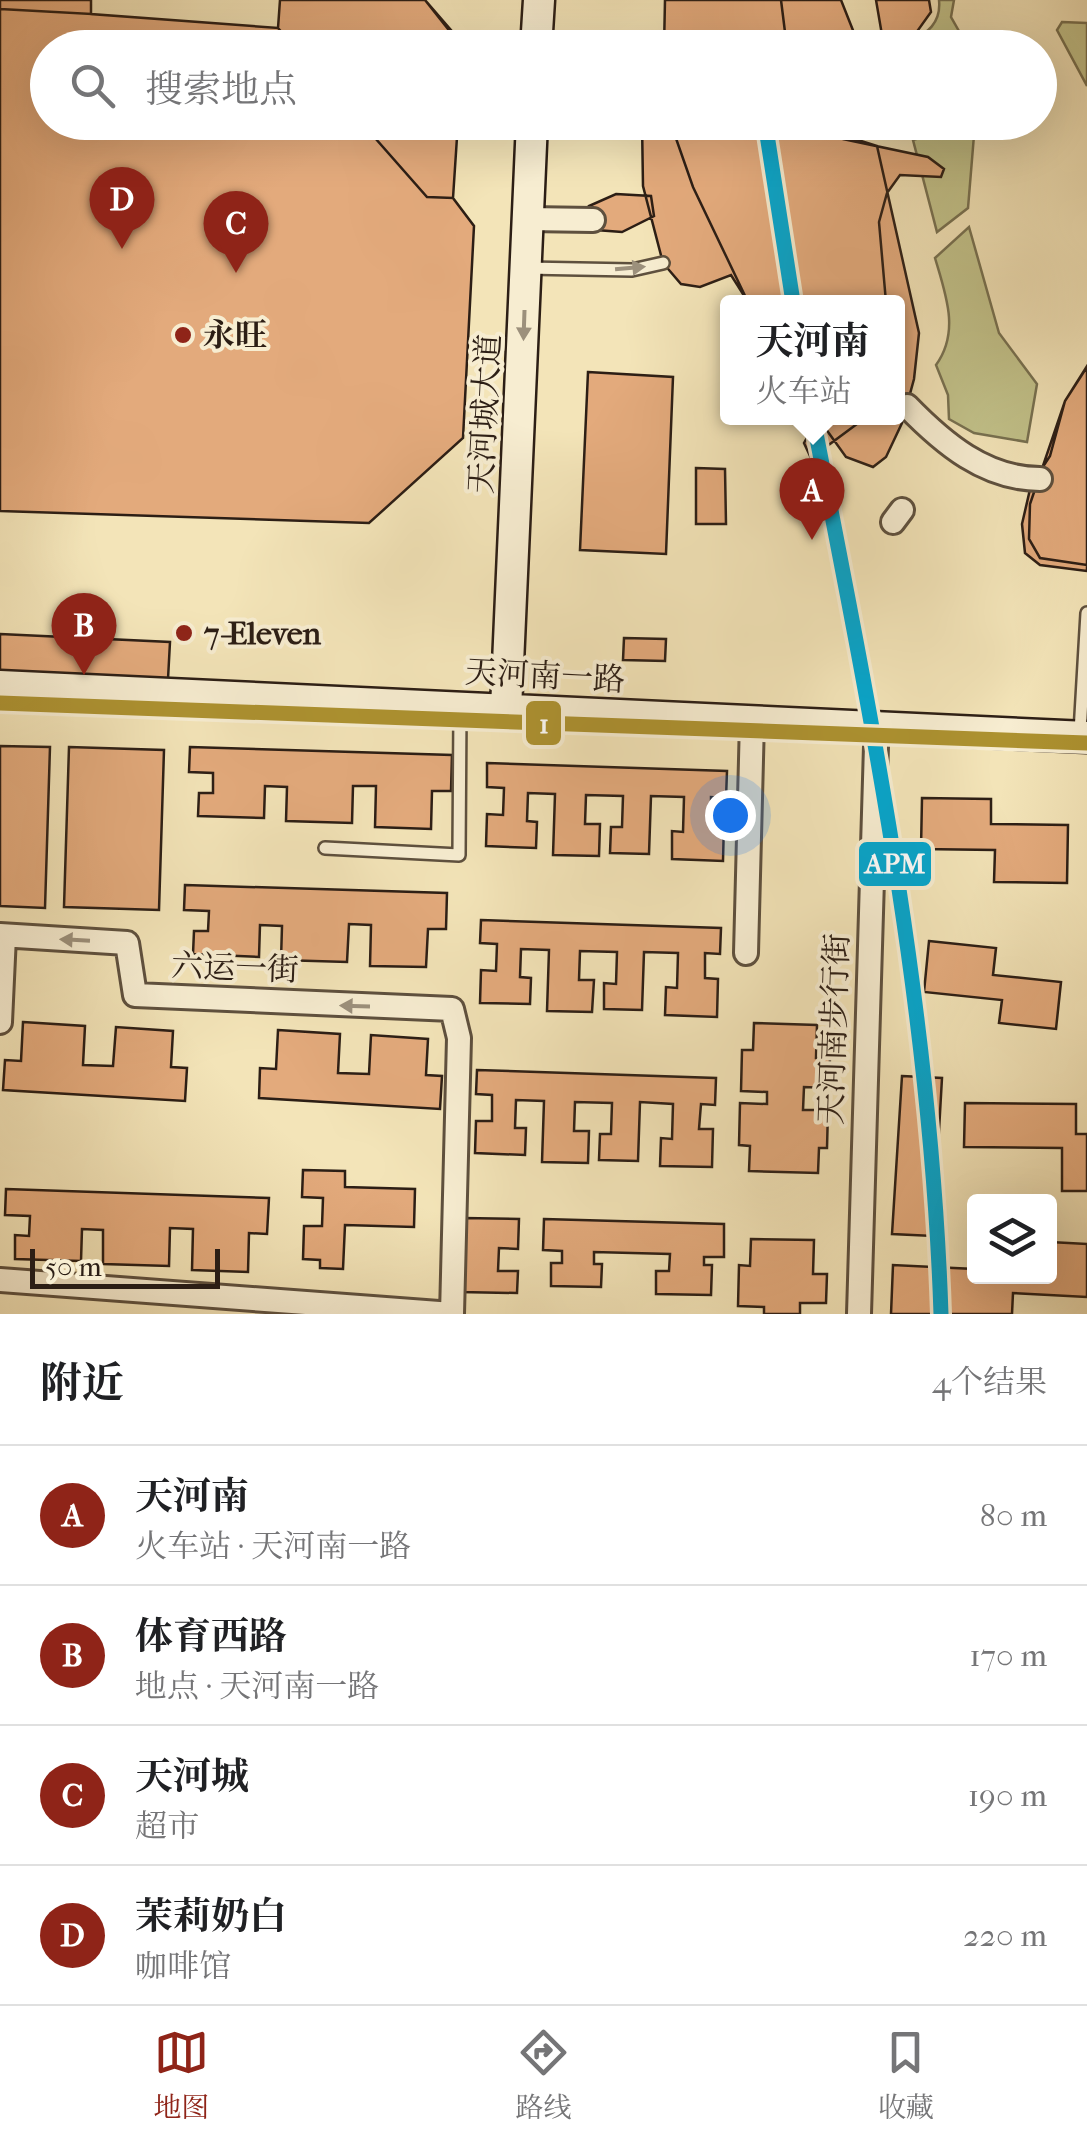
<!DOCTYPE html>
<html lang="zh">
<meta charset="utf-8">
<style>
body{margin:0;font-family:"IM FELL French Canon","Noto Serif SC",serif;background:#f6f6f6;color:#202124}
.controls{position:absolute;right:30px;bottom:30px;display:grid;overflow:hidden;border-radius:10px;box-shadow:0 10px 40px #0002}
.controls button{width:90px;height:90px;display:grid;place-items:center;padding:0;border:0;border-bottom:2px solid #e0e0e0;background:#fff;color:#202124;font:50px sans-serif}
.scale{position:absolute;left:30px;bottom:25px;width:190px;box-sizing:border-box;padding-left:10px;border:5px solid #2c1e15;border-top:0;font-size:28px;line-height:35px;white-space:nowrap;color:#2c1e15;-webkit-text-stroke:8px #f7edd1;paint-order:stroke}
.you{position:absolute;left:730px;top:815px;width:35px;height:35px;margin:-25px;border:8px solid #fff;border-radius:50%;background:#1a73e8;box-shadow:0 0 0 15px #1a73e833}
.badge{display:grid;place-items:center;width:65px;height:65px;border-radius:50%;background:#8f2418;color:#fff;font-size:32px;font-weight:700}
.pin{position:absolute;translate:-50% -82px;filter:drop-shadow(0 2px 5px #0008)}
.pin::after{content:'';position:absolute;top:52px;width:35px;height:30px;background:inherit;clip-path:polygon(0 0,100% 0,50% 100%)}
.popup{position:absolute;left:720px;top:295px;width:185px;height:130px;box-sizing:border-box;display:grid;place-content:center;border-radius:10px;background:#fff;filter:drop-shadow(0 2px 8px #0005);font-size:32px;white-space:nowrap;color:#757577}
.popup b{font-size:38px;color:#202124}
.popup::after{content:'';position:absolute;left:50%;top:100%;margin-left:-20px;border:20px solid transparent;border-top-color:#fff}
.list{margin:0;padding:0;list-style:none}
h2{display:flex;justify-content:space-between;align-items:center;height:130px;margin:0;padding:0 40px;font-size:42px}
h2 small{font-size:32px;font-weight:400;color:#757577}
.list li{display:grid;grid-template-columns:65px 1fr auto;gap:30px;align-items:center;box-sizing:border-box;height:140px;padding:0 40px;border-top:2px solid #e0e0e0}
.list b{display:block;font-size:38px;white-space:nowrap}
.list p{margin:0;font-size:32px;white-space:nowrap;color:#757577}
.list em{font-size:32px;font-style:normal;color:#757577}
.icon{flex:none;width:55px;height:55px;fill:none;stroke:currentColor;stroke-width:2;stroke-linecap:round;stroke-linejoin:round}
.map{position:relative;flex:none;width:1087px;height:1314px;overflow:hidden}
.search{position:absolute;background:#fff;box-shadow:0 10px 40px #0002;left:30px;right:30px;top:30px;height:110px;display:flex;align-items:center;gap:25px;box-sizing:border-box;padding:0 35px;border-radius:55px;color:#757577;font-size:38px}
.sheet{height:690px;background:#fff}
nav{display:flex;justify-content:space-around;align-items:center;box-sizing:border-box;height:140px;border-top:2px solid #e0e0e0;background:#fff;font-size:28px;color:#757577}
nav a{display:grid;justify-items:center;gap:5px}
nav .on{color:#8f2418}
.map>svg:first-child{display:block}
</style>
<div class="map">
<svg width="1087" height="1314" viewBox="0 0 1087 1314">
<rect width="100%" height="100%" fill="#f3e4b8"/>
<filter id="stains"><feTurbulence type="fractalNoise" baseFrequency=".002" numOctaves="4"/><feColorMatrix values="0 0 0 0 .2 0 0 0 0 .09 0 0 0 0 .02 0 0 0 .5 -.17"/></filter>
<radialGradient id="worn" r=".72"><stop offset=".6" stop-color="#630" stop-opacity="0"/><stop offset="1" stop-color="#630" stop-opacity=".3"/></radialGradient>
<!-- green -->
<path fill="#c2c28a" stroke="#777050" stroke-width="2.5" d="M 939,0 L 954,0 L 951,17 L 968,47 L 903,47 C 919,36 942,29 939,0 Z
M 1062,22 L 1087,23 L 1087,86 L 1057,30 Z
M 966,123 L 975,123 L 968,208 L 937,232 L 913,140 Z
M 969,227 L 999,333 L 1037,384 L 1027,442 L 974,433 L 949,419 L 948,395 L 936,365 C 960,332 946,295 935,258 Z"/>
<!-- building -->
<path fill="#e3aa7c" stroke="#2c1e15" stroke-width="2.5" d="M 0,0 L 91,0 L 91,14 L 0,9 Z
M 0,0 L 91,0 L 91,14 L 278,28 L 280,0 L 425,0 L 463,44 L 463,48 L 48,48 L 48,122 L 458,122 L 453,198 L 474,226 L 463,438 L 369,523 L 0,511 Z
M 280,0 L 425,0 L 463,48 L 296,48 L 278,28 Z
M 665,0 L 781,0 L 787,48 L 664,48 Z
M 665,0 L 841,0 L 860,48 L 664,48 Z
M 876,0 L 929,0 L 931,12 L 911,40 L 882,35 Z
M 361,122 L 458,122 L 453,198 L 427,197 Z
M 642,122 L 669,122 L 672,127 L 671,122 L 815,122 L 843,139 L 928,157 L 944,169 L 941,177 L 900,175 L 887,193 L 879,222 L 886,302 L 748,302 L 731,275 L 700,287 L 681,284 L 663,263 L 643,186 Z
M 672,127 L 820,128 L 877,146 L 919,333 L 914,379 L 902,423 L 886,457 L 873,467 L 846,457 L 818,418 L 897,418 L 897,302 L 748,302 L 693,187 Z
M 616,194 L 651,196 L 654,216 L 622,232 L 596,230 L 589,206 Z
M 1087,366 L 1087,571 L 1040,565 L 1025,553 L 1022,524 L 1031,485 L 1050,456 L 1065,401 Z
M 1087,367 L 1087,565 L 1040,558 L 1029,539 L 1030,504 L 1065,401 Z
M 588,372 L 673,377 L 666,554 L 580,550 Z
M 818,418 L 865,418 L 811,458 L 804,443 Z
M 696,468 L 725,469 L 726,524 L 696,524 Z
M 0,634 L 170,642 L 166,716 L 0,708 Z
M 624,638 L 666,639 L 665,661 L 623,660 Z
M 0,746 L 50,747 L 45,908 L 0,906 Z
M 69,747 L 164,750 L 159,910 L 64,907 Z
M 190,747 L 452,755 L 451,791 L 432,791 L 431,829 L 375,827 L 376,786 L 353,786 L 352,823 L 286,821 L 287,787 L 265,786 L 264,818 L 198,816 L 199,793 L 213,793 L 213,773 L 189,772 Z
M 487,763 L 727,771 L 726,798 L 711,797 L 711,822 L 724,822 L 723,861 L 672,859 L 672,831 L 683,832 L 684,797 L 651,796 L 649,854 L 610,853 L 611,827 L 622,827 L 623,796 L 586,795 L 585,824 L 600,824 L 599,856 L 553,855 L 555,794 L 528,793 L 527,821 L 537,822 L 536,848 L 486,846 L 487,814 L 503,815 L 504,788 L 487,787 Z
M 922,798 L 991,799 L 991,824 L 1068,825 L 1067,883 L 994,882 L 995,850 L 921,849 Z
M 185,885 L 447,893 L 446,929 L 428,929 L 426,967 L 370,966 L 371,925 L 349,924 L 347,962 L 281,960 L 282,926 L 260,925 L 259,957 L 193,954 L 194,931 L 208,931 L 209,911 L 184,910 Z
M 481,920 L 721,928 L 720,954 L 705,953 L 705,978 L 718,979 L 717,1017 L 665,1015 L 666,987 L 677,988 L 678,953 L 644,952 L 642,1010 L 604,1009 L 604,983 L 616,984 L 617,952 L 580,951 L 579,980 L 594,980 L 592,1012 L 547,1011 L 549,950 L 521,949 L 520,977 L 531,978 L 530,1004 L 480,1003 L 481,970 L 496,971 L 497,944 L 480,943 Z
M 929,941 L 996,948 L 993,975 L 1061,982 L 1056,1029 L 999,1023 L 1002,1000 L 924,992 Z
M 23,1022 L 85,1026 L 83,1065 L 113,1066 L 116,1027 L 173,1031 L 171,1067 L 187,1068 L 185,1101 L 3,1090 L 5,1060 L 21,1061 Z
M 754,1023 L 817,1025 L 816,1058 L 830,1058 L 829,1088 L 804,1087 L 803,1110 L 828,1110 L 827,1148 L 819,1148 L 818,1173 L 749,1171 L 750,1146 L 739,1145 L 740,1103 L 767,1104 L 767,1092 L 741,1091 L 742,1050 L 753,1050 Z
M 278,1030 L 340,1034 L 338,1073 L 369,1074 L 371,1035 L 428,1039 L 426,1075 L 442,1076 L 440,1109 L 259,1098 L 260,1068 L 276,1069 Z
M 477,1070 L 716,1078 L 715,1105 L 701,1104 L 699,1129 L 713,1129 L 712,1167 L 660,1166 L 661,1138 L 672,1139 L 673,1104 L 640,1102 L 638,1161 L 599,1160 L 600,1134 L 611,1134 L 612,1103 L 575,1102 L 574,1131 L 589,1131 L 588,1163 L 542,1162 L 544,1101 L 516,1100 L 515,1128 L 526,1128 L 525,1155 L 475,1153 L 476,1121 L 492,1121 L 492,1095 L 476,1094 Z
M 902,1076 L 942,1078 L 933,1236 L 892,1234 Z
M 965,1103 L 1076,1104 L 1076,1134 L 1087,1134 L 1087,1191 L 1062,1191 L 1062,1148 L 964,1147 Z
M 303,1170 L 345,1171 L 345,1187 L 415,1189 L 414,1227 L 345,1225 L 343,1269 L 320,1268 L 320,1260 L 303,1259 L 304,1226 L 322,1226 L 323,1198 L 302,1197 Z
M 6,1189 L 269,1198 L 267,1234 L 249,1233 L 248,1272 L 192,1270 L 193,1229 L 170,1228 L 169,1266 L 103,1264 L 103,1230 L 82,1229 L 81,1261 L 15,1259 L 15,1235 L 29,1236 L 30,1216 L 5,1215 Z
M 463,1218 L 519,1219 L 518,1249 L 499,1248 L 498,1271 L 518,1271 L 517,1293 L 460,1292 Z
M 544,1219 L 724,1224 L 724,1257 L 704,1257 L 704,1265 L 712,1265 L 711,1295 L 656,1294 L 656,1271 L 669,1271 L 670,1254 L 594,1252 L 594,1264 L 602,1264 L 601,1287 L 551,1286 L 551,1263 L 562,1263 L 562,1251 L 543,1250 Z
M 751,1239 L 814,1240 L 813,1274 L 827,1274 L 826,1303 L 800,1303 L 800,1314 L 764,1314 L 764,1307 L 738,1306 L 739,1265 L 750,1266 Z
M 1050,1242 L 1087,1244 L 1087,1297 L 1013,1293 L 1012,1314 L 891,1314 L 893,1265 L 974,1269 L 974,1276 L 1050,1276 Z"/>
<g fill="none" stroke-linecap="round" stroke-linejoin="round">
<defs>
<path id="lane" d="M 553,122 L 642,131
M 526,268 L 632,270 L 663,263
M 1080,732 L 1087,613
M 325,848 L 459,855 L 460,711"/>
<path id="street" d="M 528,219 L 593,220
M 907,406 C 943,443 985,479 1040,479
M 893,522 L 902,510
M 0,935 L 127,943 L 135,995 L 452,1009 L 459,1038 L 452,1314
M 746,953 L 752,721
M 0,1022 L 4,936
M 0,1280 L 452,1314
M 859,1314 L 876,746"/>
<path id="secondary" d="M 536,48 L 539,0
M 0,686 L 1087,737
M 506,709 L 532,122"/>
</defs>
<!-- lane casing -->
<use href="#lane" stroke="#5e503e" stroke-width="16"/>
<!-- street casing -->
<use href="#street" stroke="#5e503e" stroke-width="28"/>
<!-- secondary casing -->
<use href="#secondary" stroke="#2c1e15" stroke-width="35"/>
<!-- lane -->
<use href="#lane" stroke="#f7edd1" stroke-width="11"/>
<!-- street -->
<use href="#street" stroke="#f7edd1" stroke-width="22"/>
<!-- secondary -->
<use href="#secondary" stroke="#f7edd1" stroke-width="30"/>
<defs>
<path id="rail-1" d="M 765,122 L 793,302
M 813,418 C 871,716 931,1010 941,1314"/>
</defs>
<!-- rail-1 casing -->
<use href="#rail-1" stroke="#f7edd1" stroke-width="22"/>
<!-- rail-1 -->
<use href="#rail-1" stroke="#04a6ce" stroke-width="15"/>
<defs>
<path id="metro-1" d="M 0,703 L 1087,743"/>
</defs>
<!-- metro-1 casing -->
<use href="#metro-1" stroke="#f7edd1" stroke-width="22"/>
<!-- metro-1 -->
<use href="#metro-1" stroke="#ad9230" stroke-width="15"/>
</g>
<!-- one-way arrows -->
<defs><path id="oneway-solid" d="M-6-.8H1V-3.2L6.5 0L1 3.2V.8H-6Z" transform="scale(2.5)"/></defs>
<g fill="#9c907c">
<use href="#oneway-solid" transform="translate(630 268) rotate(-5)"/>
<use href="#oneway-solid" transform="translate(524 325) rotate(92)"/>
<use href="#oneway-solid" transform="translate(75 940) rotate(-177)"/>
<use href="#oneway-solid" transform="translate(355 1006) rotate(-178)"/>
</g>
<!-- markers -->
<g fill="#8f2418" stroke="#f7edd1" stroke-width="4">
<circle cx="183" cy="335" r="10"/>
<circle cx="184" cy="633" r="10"/>
</g>
<g text-anchor="middle" dominant-baseline="central" stroke-width="8" stroke-linejoin="round" paint-order="stroke">
<!-- poi labels -->
<g font-size="32" font-weight="bold" fill="#2c1e15" stroke="#f7edd1" text-anchor="start">
<text x="203" y="335">永旺</text>
<text x="204" y="633">7-Eleven</text>
</g>
<!-- street labels -->
<g font-size="32" fill="#2c1e15" stroke="#f7edd1">
<text transform="translate(485 414) rotate(-87)">天河城大道</text>
<text transform="translate(545 676) rotate(3)">天河南一路</text>
<text transform="translate(235 968) rotate(2)">六运一街</text>
<text transform="translate(834 1029) rotate(-88)">天河南步行街</text>
</g>
</g>
<g stroke="#f7edd1" stroke-width="4">
<rect x="524" y="699" width="39" height="48" rx="10" fill="#ad9230"/>
<rect x="857" y="840" width="76" height="48" rx="10" fill="#04a6ce"/>
</g>
<g font-size="28" text-anchor="middle" font-weight="bold" fill="#fff">
<text x="544" y="733">1</text>
<text x="895" y="873">APM</text>
</g>
<rect width="100%" height="100%" filter="url(#stains)"/>
<rect width="100%" height="100%" fill="url(#worn)"/>
</svg>
<div class="controls">
<button><svg class="icon" aria-label="layers" viewBox="0 0 24 24"><path d="M12 4l9 5-9 5-9-5zM3 14l9 5 9-5"/></svg></button>
</div>
<div class="scale">50 m</div>
<div class="you"></div>
<div class="pin badge" style="left:812px;top:540px">A</div>
<div class="popup"><b>天河南</b>火车站</div>
<div class="pin badge" style="left:84px;top:675px">B</div>
<div class="pin badge" style="left:236px;top:273px">C</div>
<div class="pin badge" style="left:122px;top:249px">D</div>
<div class="search"><svg class="icon" aria-label="search" viewBox="0 0 24 24"><circle cx="10" cy="10" r="6"/><path d="M15 15l6 6"/></svg>搜索地点</div>
</div>
<section class="sheet">
<h2>附近<small>4个结果</small></h2>
<ul class="list">
<li><span class="badge">A</span><div><b>天河南</b><p>火车站 · 天河南一路</p></div><em>80 m</em></li>
<li><span class="badge">B</span><div><b>体育西路</b><p>地点 · 天河南一路</p></div><em>170 m</em></li>
<li><span class="badge">C</span><div><b>天河城</b><p>超市</p></div><em>190 m</em></li>
<li><span class="badge">D</span><div><b>茉莉奶白</b><p>咖啡馆</p></div><em>220 m</em></li>
</ul>
</section>
<nav>
<a class="on"><svg class="icon" aria-label="map" viewBox="0 0 24 24"><path d="M3 6l6-2 6 2 6-2v14l-6 2-6-2-6 2zM9 4v14M15 6v14"/></svg>地图</a>
<a><svg class="icon" aria-label="directions" viewBox="0 0 24 24"><path d="M12 3l9 9-9 9-9-9zM9 14v-3h6M13 9l2 2-2 2"/></svg>路线</a>
<a><svg class="icon" aria-label="saved" viewBox="0 0 24 24"><path d="M7 4h10v16l-5-4-5 4z"/></svg>收藏</a>
</nav>
